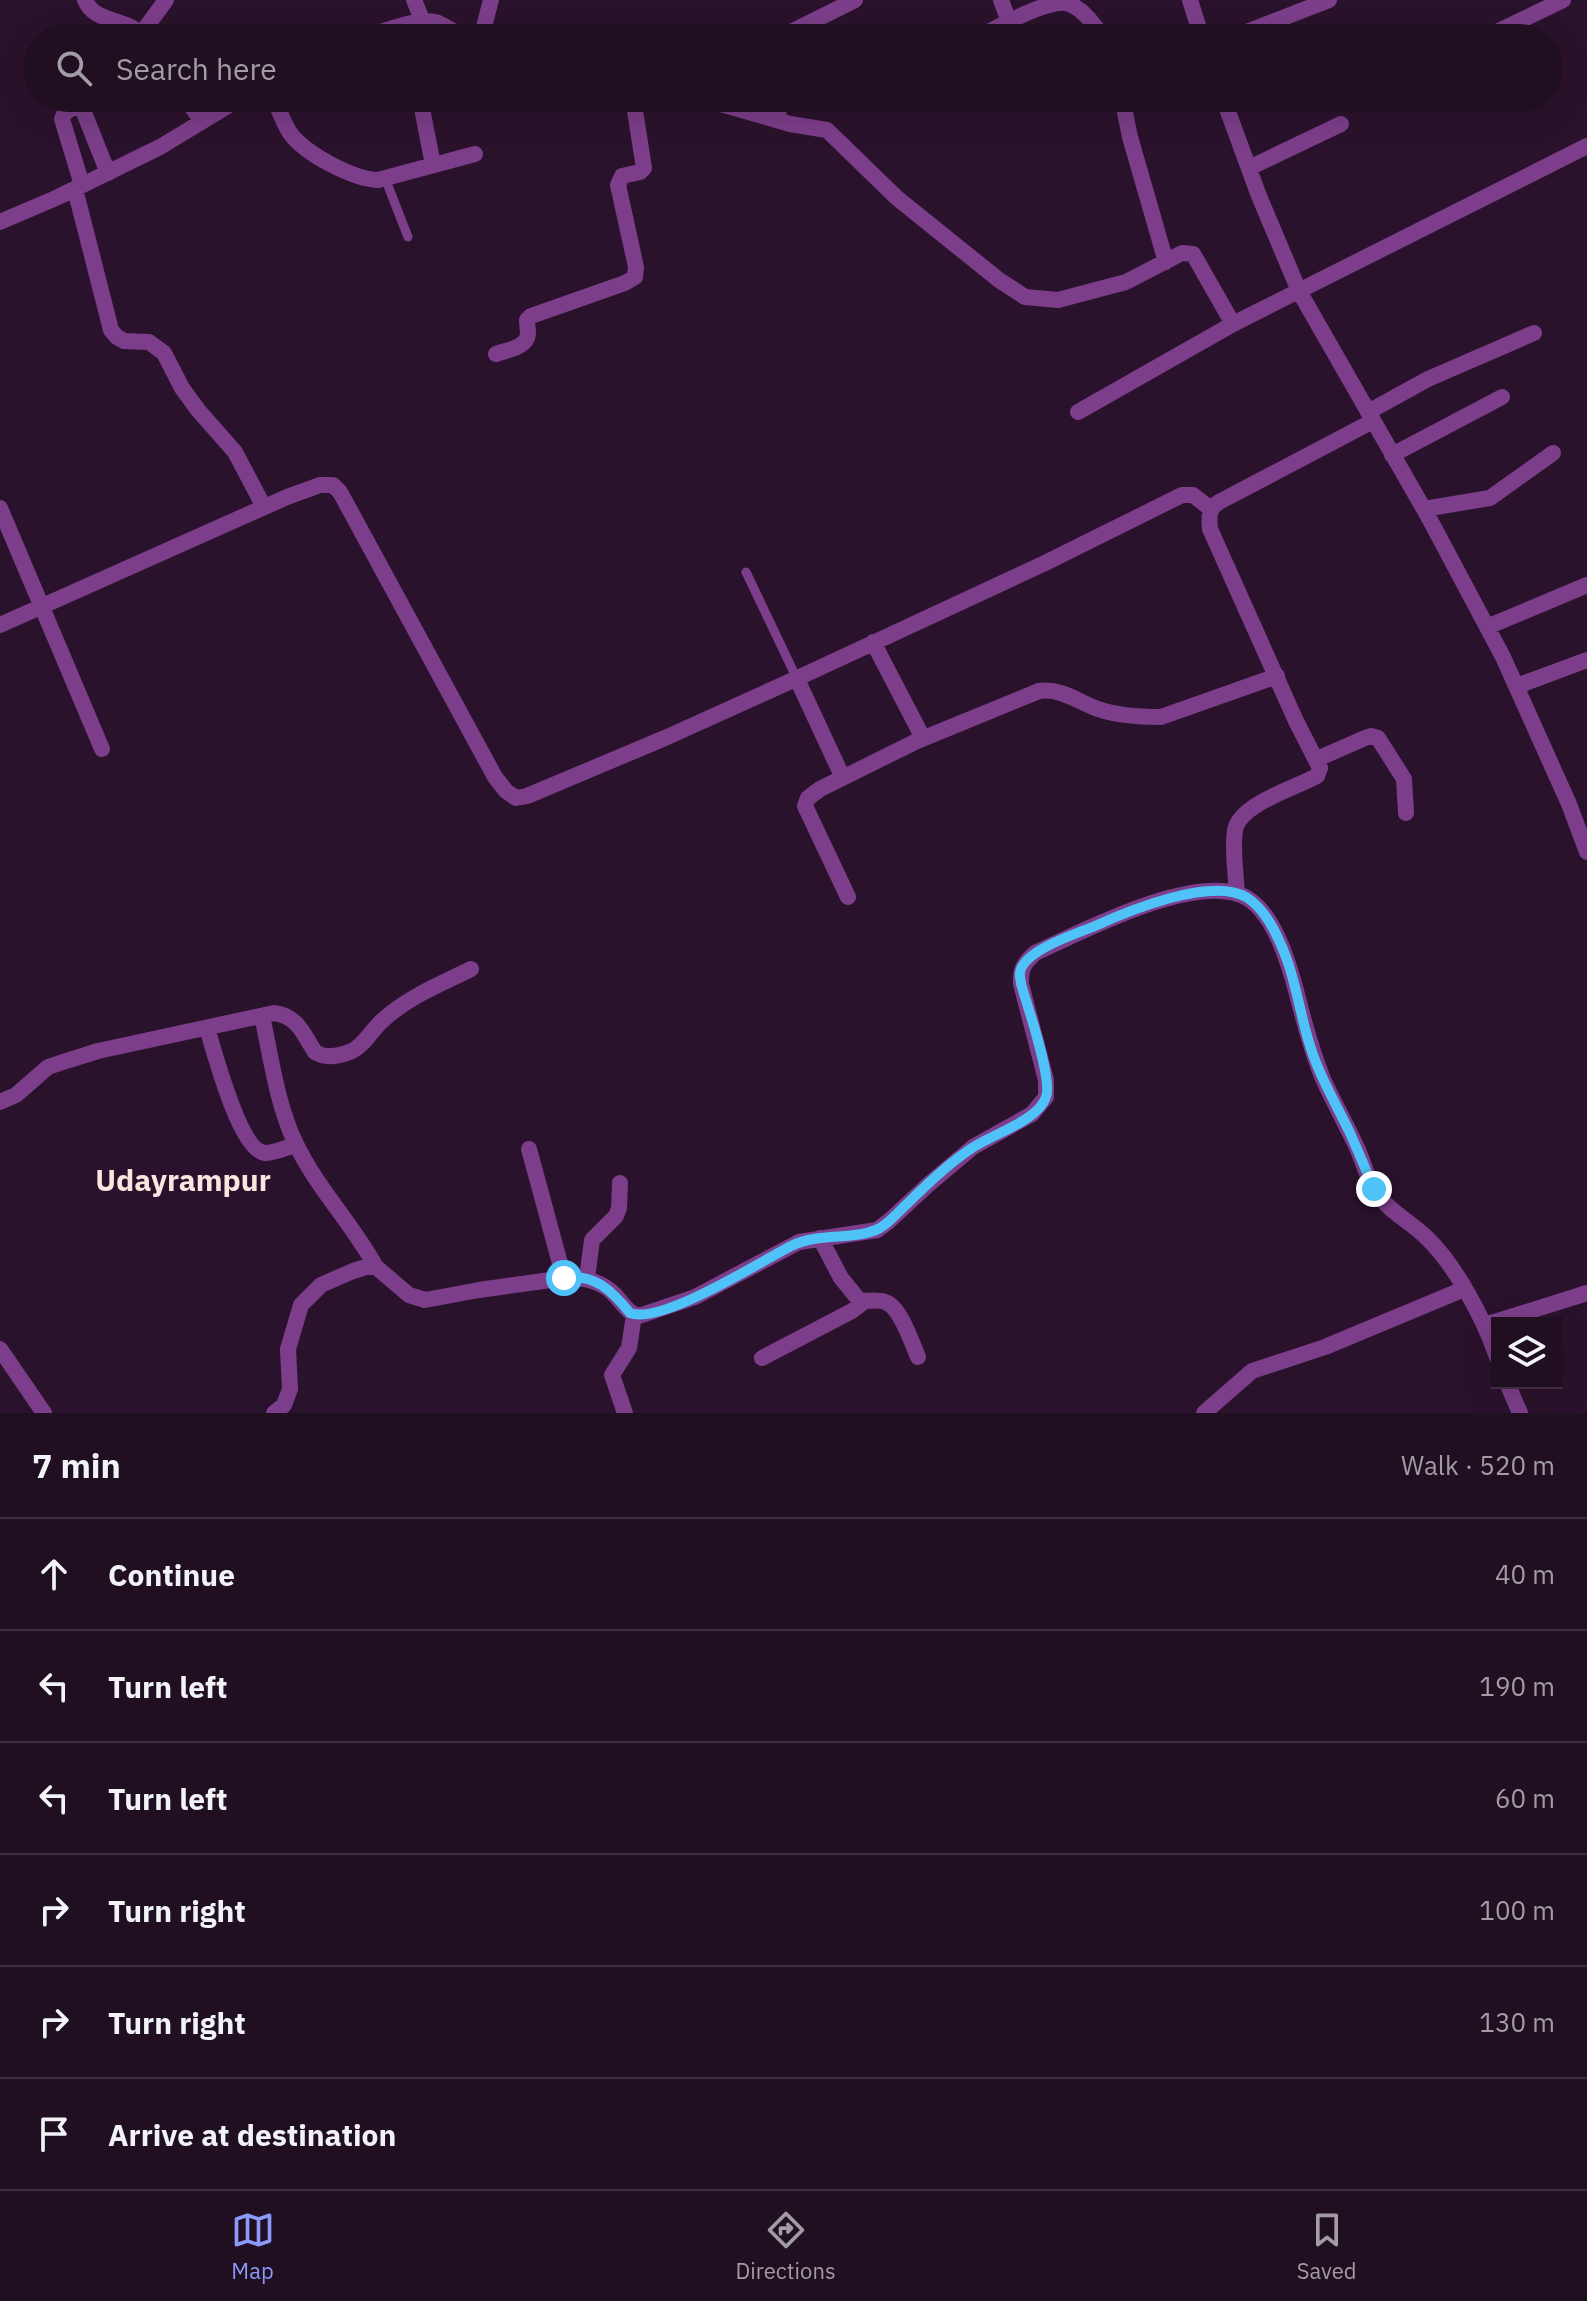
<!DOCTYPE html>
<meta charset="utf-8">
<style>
body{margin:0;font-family:"IBM Plex Sans",sans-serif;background:#28172a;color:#f1f3f6}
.controls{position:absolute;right:24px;bottom:24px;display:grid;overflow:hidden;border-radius:0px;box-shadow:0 8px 32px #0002}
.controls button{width:72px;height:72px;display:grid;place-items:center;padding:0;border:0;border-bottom:2px solid #3d2e3f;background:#200e21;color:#f1f3f6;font:40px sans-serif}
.stop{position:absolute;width:24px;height:24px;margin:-18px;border:6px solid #4fc3f7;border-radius:50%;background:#fff}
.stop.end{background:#4fc3f7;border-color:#fff;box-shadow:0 2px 8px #0008}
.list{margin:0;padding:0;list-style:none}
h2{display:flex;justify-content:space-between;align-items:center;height:104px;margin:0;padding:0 32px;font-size:34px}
h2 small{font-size:26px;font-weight:400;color:#a29ca5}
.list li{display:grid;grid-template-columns:52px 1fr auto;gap:24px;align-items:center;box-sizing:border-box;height:112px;padding:0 32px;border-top:2px solid #3d2e3f}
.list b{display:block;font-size:30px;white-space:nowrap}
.list em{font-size:26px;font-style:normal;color:#a29ca5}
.icon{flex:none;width:44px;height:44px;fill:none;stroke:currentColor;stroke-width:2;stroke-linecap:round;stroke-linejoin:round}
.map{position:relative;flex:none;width:1587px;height:1413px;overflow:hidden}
.search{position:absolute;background:#200e21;box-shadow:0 8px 32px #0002;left:24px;right:24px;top:24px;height:88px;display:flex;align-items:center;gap:20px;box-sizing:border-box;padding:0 28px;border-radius:44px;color:#a29ca5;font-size:30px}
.sheet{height:776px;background:#200e21}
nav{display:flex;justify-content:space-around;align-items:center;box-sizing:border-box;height:112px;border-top:2px solid #3d2e3f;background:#200e21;font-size:22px;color:#a29ca5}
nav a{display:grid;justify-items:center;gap:4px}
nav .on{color:#8b99f8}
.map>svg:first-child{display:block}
</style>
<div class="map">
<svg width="1587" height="1413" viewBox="0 0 1587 1413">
<rect width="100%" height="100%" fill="#2b122c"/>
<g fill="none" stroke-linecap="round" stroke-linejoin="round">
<!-- lane -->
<path stroke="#7c3e8a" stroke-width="9" d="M 385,178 L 408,237
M 746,572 L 797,679"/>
<!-- street -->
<path stroke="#7c3e8a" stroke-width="16" d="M 85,0 C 95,25 128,16 144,38
M 414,0 L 423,22
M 1001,0 L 1009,22
M 1190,0 L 1202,38
M 141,34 L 166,0
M 363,38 C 382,32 416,18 435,22 C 445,25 455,33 464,38
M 481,38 L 491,0
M 779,38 L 855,0
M 977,38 C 997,28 1045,0 1066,3 C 1082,7 1095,25 1103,38
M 1231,38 L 1329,0
M 1484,38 L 1563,0
M 185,98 L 202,121
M 274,98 C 279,110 283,122 290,133 C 305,154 353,179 378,180 L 475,154
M 420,98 L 433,165
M 700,98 L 790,124 L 827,130 L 897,198 L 999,280 L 1025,297 L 1058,300 L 1126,282 L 1182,253 L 1193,254 L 1196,259 L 1233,324
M 777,98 L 779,120
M 1122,98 L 1130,137 L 1166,262
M 1223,98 L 1259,196 L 1299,291 L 1429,518 L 1503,657 L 1569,804 L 1587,852
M 1249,168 L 1341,124
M 82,185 L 62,119 C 65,111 69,109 77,107 L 83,110 L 108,173
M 75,189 L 111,330 L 117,337 L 124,341 L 149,342 L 164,353 L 182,388 L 198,410 L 235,452 L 264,507
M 0,222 L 56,198 L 160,147 L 241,98
M 496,354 C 506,350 527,348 528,334 C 528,329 527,325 527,320 L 531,316 L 625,283 L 635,277 L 636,267 L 618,185 L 622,176 L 640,172 L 644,168 L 633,98
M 1078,412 L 1233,324 L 1587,146
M 1368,412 L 1428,379 L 1534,333
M 1392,455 L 1502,397
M 0,508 L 102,749
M 1424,509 L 1490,498 L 1553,453
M 0,625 L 287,497 L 320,485 L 333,485 L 340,492 L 495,777 L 506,791 L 516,798 L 527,796 L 665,738 L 802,676 L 1045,563 L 1182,495 L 1193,495 L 1211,509
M 1487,627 L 1587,585
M 873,642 L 923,738
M 797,679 L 843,778
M 1517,686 L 1587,660
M 1317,759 L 1365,738 L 1371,736 L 1378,738 L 1404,779 L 1406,813
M 1237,894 C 1236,874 1232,850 1235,830 C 1240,804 1295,788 1317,776 L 1320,768 L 1296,721 L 1210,529 C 1209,517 1208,509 1219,502 L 1373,421
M 848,897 L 805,806 L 808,798 L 820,789 L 917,741 L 1039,691 C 1062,688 1078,702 1098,709 C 1118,716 1141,717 1161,717 L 1277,676
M 262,1016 C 271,1057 277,1104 295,1142 C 316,1187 352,1223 376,1267
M 207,1028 C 214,1051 240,1151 265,1153 C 274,1153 287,1147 296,1145
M 0,1102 L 16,1095 L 48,1067 L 63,1062 L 98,1051 L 274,1013 C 298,1016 303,1034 315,1052 C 326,1059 340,1056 352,1051 C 365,1045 372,1029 383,1020 C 408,997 441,984 471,969
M 529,1149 L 564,1278
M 820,1238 L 841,1278 L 859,1300 C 868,1302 877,1299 885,1302 C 900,1306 912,1343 918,1357
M 587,1278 L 592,1240 L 616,1216 L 619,1208 L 620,1183
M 1485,1325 L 1587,1293
M 0,1349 L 44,1413
M 762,1358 L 852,1311 L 865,1301
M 1507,1383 L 1520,1413
M 274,1413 L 284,1405 L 290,1389 L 288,1349 L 301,1305 L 321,1285 L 353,1271 L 366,1267 L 376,1267 L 409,1295 L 425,1300 L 479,1290 L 572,1277 C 588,1279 602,1282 614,1294 C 623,1303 627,1313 639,1316 L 695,1297 L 799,1242 L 877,1230 L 889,1221 L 929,1184 L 973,1147 L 1032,1114 L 1046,1097 L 1046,1080 L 1021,984 C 1020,969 1024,963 1035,953 C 1084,931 1189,875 1241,895 C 1274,908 1290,967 1298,998 C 1305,1026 1312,1052 1323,1079 C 1334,1103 1347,1126 1358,1150 C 1364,1164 1368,1181 1377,1194 C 1390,1212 1411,1222 1427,1238 C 1456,1266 1484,1319 1497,1357
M 625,1413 L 612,1375 L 629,1348 L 634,1315
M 1204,1413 L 1252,1371 L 1325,1347 L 1464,1289"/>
</g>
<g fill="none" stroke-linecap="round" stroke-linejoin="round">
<!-- route -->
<path stroke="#4fc3f7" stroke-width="10" d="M 564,1278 C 595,1273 612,1291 630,1313 C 661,1325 760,1262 791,1246 C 819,1232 856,1241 880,1228 C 890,1222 898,1212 907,1204 C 927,1184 949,1163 972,1148 C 992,1134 1038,1121 1046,1097 C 1053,1079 1027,1005 1021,984 C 1021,980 1019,976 1020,972 C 1024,950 1076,934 1095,926 C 1130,910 1211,877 1246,897 C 1266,909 1278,936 1286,957 C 1296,984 1300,1012 1308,1039 C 1317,1072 1335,1102 1350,1133 C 1358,1151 1366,1170 1374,1189"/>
</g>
<g text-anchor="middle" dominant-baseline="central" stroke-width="7" stroke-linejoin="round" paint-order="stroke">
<!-- district labels -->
<g font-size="30" font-weight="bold" fill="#fee4e0" stroke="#2b122c">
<text x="183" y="1179">Udayrampur</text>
</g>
</g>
</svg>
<div class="controls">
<button><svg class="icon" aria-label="layers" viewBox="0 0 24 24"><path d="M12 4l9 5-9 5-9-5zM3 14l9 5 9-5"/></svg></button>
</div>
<div class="stop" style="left:564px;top:1278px"></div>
<div class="stop end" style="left:1374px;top:1189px"></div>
<div class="search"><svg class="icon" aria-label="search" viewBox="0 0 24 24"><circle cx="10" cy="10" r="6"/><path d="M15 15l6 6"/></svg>Search here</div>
</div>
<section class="sheet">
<h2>7 min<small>Walk · 520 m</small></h2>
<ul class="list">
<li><svg class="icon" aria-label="ahead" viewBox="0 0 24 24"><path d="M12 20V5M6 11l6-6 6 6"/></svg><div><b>Continue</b></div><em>40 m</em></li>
<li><svg class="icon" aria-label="left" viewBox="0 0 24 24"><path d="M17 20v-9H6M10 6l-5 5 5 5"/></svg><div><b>Turn left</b></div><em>190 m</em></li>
<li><svg class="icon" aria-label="left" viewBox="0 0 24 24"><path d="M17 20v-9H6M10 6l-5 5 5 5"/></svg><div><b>Turn left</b></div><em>60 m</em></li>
<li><svg class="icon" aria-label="right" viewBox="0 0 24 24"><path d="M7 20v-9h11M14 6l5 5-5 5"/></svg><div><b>Turn right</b></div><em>100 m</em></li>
<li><svg class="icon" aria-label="right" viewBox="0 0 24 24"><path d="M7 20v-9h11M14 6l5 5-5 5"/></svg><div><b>Turn right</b></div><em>130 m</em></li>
<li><svg class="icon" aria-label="arrive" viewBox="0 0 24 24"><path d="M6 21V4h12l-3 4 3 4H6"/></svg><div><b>Arrive at destination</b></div></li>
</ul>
</section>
<nav>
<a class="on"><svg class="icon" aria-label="map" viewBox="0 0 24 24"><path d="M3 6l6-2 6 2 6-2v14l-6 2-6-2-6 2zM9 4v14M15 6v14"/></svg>Map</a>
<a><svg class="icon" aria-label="directions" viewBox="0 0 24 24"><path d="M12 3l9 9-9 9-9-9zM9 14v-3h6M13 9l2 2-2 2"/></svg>Directions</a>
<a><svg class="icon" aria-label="saved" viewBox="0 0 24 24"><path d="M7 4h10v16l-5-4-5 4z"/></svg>Saved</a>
</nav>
